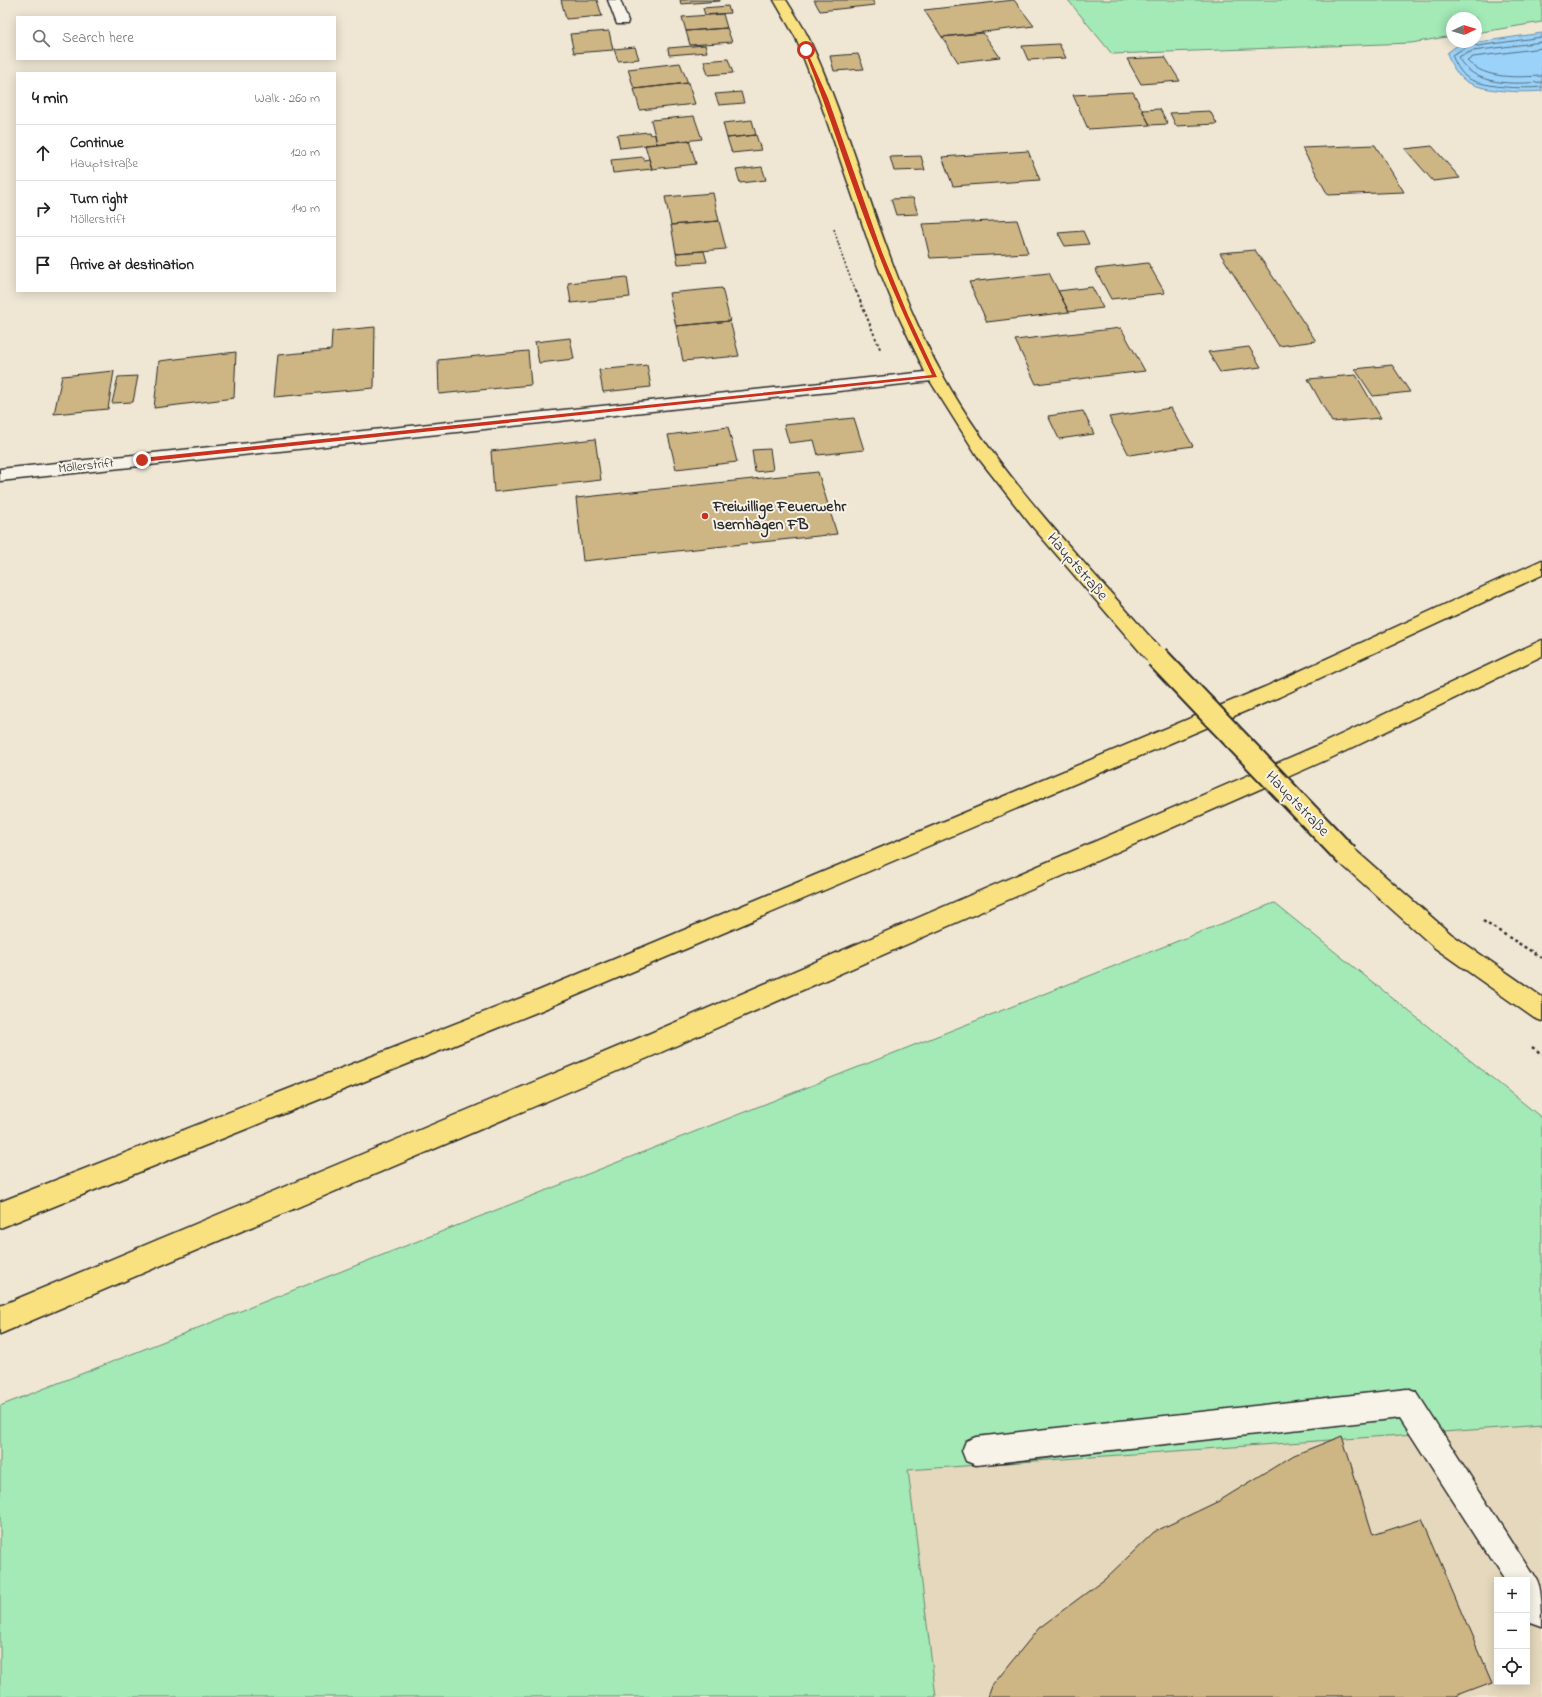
<!DOCTYPE html>
<meta charset="utf-8">
<style>
body{margin:0;font-family:"Indie Flower",sans-serif;background:#f2f2f2;color:#222}
.controls{position:absolute;right:12px;bottom:12px;display:grid;overflow:hidden;border-radius:0px;box-shadow:0 2px 10px #0003}
.controls button{width:36px;height:36px;display:grid;place-items:center;padding:0;border:0;border-bottom:1px solid #e0e0e0;background:#fff;color:#222;font:20px sans-serif}
.compass{position:absolute;left:1446px;top:12px;width:36px;height:36px;border-radius:50%;background:#fff;box-shadow:0 2px 10px #0003;rotate:86deg}
.stop{position:absolute;width:12px;height:12px;margin:-9px;border:3px solid #c8321e;border-radius:50%;background:#fff}
.stop.end{background:#c8321e;border-color:#fff;box-shadow:0 1px 4px #0008}
.list{margin:0;padding:0;list-style:none}
h2{display:flex;justify-content:space-between;align-items:center;height:52px;margin:0;padding:0 16px;font-size:17px}
h2 small{font-size:13px;font-weight:400;color:#767676}
.list li{display:grid;grid-template-columns:26px 1fr auto;gap:12px;align-items:center;box-sizing:border-box;height:56px;padding:0 16px;border-top:1px solid #e0e0e0}
.list b{display:block;font-size:15px;white-space:nowrap}
.list p{margin:0;font-size:13px;white-space:nowrap;color:#767676}
.list em{font-size:13px;font-style:normal;color:#767676}
.icon{flex:none;width:22px;height:22px;fill:none;stroke:currentColor;stroke-width:2;stroke-linecap:round;stroke-linejoin:round}
.map{position:relative;flex:none;width:1542px;height:1697px;overflow:hidden}
.search{position:absolute;background:#fff;box-shadow:0 2px 10px #0003;left:16px;top:16px;width:320px;height:44px;display:flex;align-items:center;gap:10px;box-sizing:border-box;padding:0 14px;border-radius:0px;color:#767676;font-size:15px}
.panel{position:absolute;background:#fff;box-shadow:0 2px 10px #0003;left:16px;top:72px;width:320px;height:220px;border-radius:0px}
.map>svg:first-child{display:block}
</style>
<div class="map">
<svg width="1542" height="1697" viewBox="0 0 1542 1697">
<rect width="100%" height="100%" fill="#efe7d4"/>
<filter id="ink" filterUnits="userSpaceOnUse"><feTurbulence type="fractalNoise" baseFrequency=".025" numOctaves="2"/><feDisplacementMap in="SourceGraphic" scale="8" xChannelSelector="R" yChannelSelector="G"/><feConvolveMatrix kernelMatrix="1 2 1 2 8 2 1 2 1" color-interpolation-filters="sRGB"/></filter>
<g filter="url(#ink)">
<!-- built -->
<path fill="#e5d8bc" fill-rule="evenodd" d="M 1542,1425 L 1542,1697 L 936,1697 L 908,1470 ZM 1497,1580 L 1527,1580 L 1527,1682 L 1497,1682 Z"/>
<!-- green -->
<path fill="#a3eab7" stroke="#678a71" d="M 1068,0 L 1542,0 L 1542,22 L 1476,33 L 1476,18 L 1452,18 L 1452,36 L 1411,43 L 1112,54 Z
M 1274,903 L 1542,1118 L 1542,1425 L 908,1470 L 936,1697 L 0,1697 L 0,1406 Z"/>
<!-- water -->
<path fill="#9ad2f9" stroke="#6e8fa7" d="M 1542,33 L 1542,91 C 1523,93 1478,92 1463,79 C 1455,72 1450,63 1447,53 L 1458,45 Z"/>
<g fill="none" stroke-linecap="round" stroke-linejoin="round">
<!-- shore -->
<path stroke="#576e7d" stroke-width="1" d="M 1542,37 L 1478,46 L 1472,44 L 1452,55 C 1455,63 1459,70 1465,76 C 1479,88 1524,89 1542,87
M 1542,42 L 1473,51 L 1458,57 C 1474,87 1514,84 1542,82
M 1542,48 L 1473,57 L 1467,61 C 1487,80 1517,77 1542,76"/>
</g>
<!-- building -->
<path fill="#cdb584" stroke="#2b2b2b" d="M 561,0 L 597,0 L 602,16 L 566,19 Z
M 680,0 L 720,0 L 720,1 L 681,4 Z
M 814,0 L 872,0 L 875,5 L 820,11 Z
M 1014,0 L 1034,26 L 942,37 L 924,10 Z
M 728,6 L 730,13 L 705,15 L 703,8 Z
M 723,14 L 727,28 L 686,31 L 682,17 Z
M 727,28 L 732,42 L 690,45 L 686,31 Z
M 609,31 L 613,50 L 574,53 L 570,34 Z
M 983,33 L 1000,57 L 958,62 L 942,37 Z
M 1059,44 L 1066,58 L 1028,60 L 1022,46 Z
M 705,45 L 707,52 L 669,55 L 668,48 Z
M 635,47 L 639,59 L 618,61 L 614,49 Z
M 858,54 L 864,69 L 834,71 L 830,56 Z
M 1165,57 L 1180,81 L 1141,84 L 1127,59 Z
M 728,59 L 733,73 L 708,75 L 704,61 Z
M 680,63 L 688,83 L 634,89 L 628,69 Z
M 688,83 L 695,104 L 640,110 L 634,89 Z
M 741,92 L 744,103 L 719,105 L 715,94 Z
M 1133,92 L 1150,125 L 1088,129 L 1073,95 Z
M 1160,109 L 1168,124 L 1150,125 L 1142,110 Z
M 1210,111 L 1217,124 L 1176,126 L 1170,113 Z
M 694,116 L 702,139 L 657,144 L 651,120 Z
M 752,120 L 756,135 L 727,138 L 723,123 Z
M 649,132 L 650,135 L 655,134 L 657,144 L 620,148 L 617,135 Z
M 756,135 L 761,150 L 732,153 L 727,138 Z
M 689,140 L 696,164 L 652,169 L 645,145 Z
M 1375,145 L 1404,192 L 1328,195 L 1302,148 Z
M 1432,146 L 1460,178 L 1433,181 L 1405,149 Z
M 1028,151 L 1040,180 L 953,186 L 942,157 Z
M 921,156 L 925,170 L 894,171 L 890,157 Z
M 643,157 L 644,160 L 649,159 L 652,169 L 613,173 L 611,160 Z
M 762,167 L 766,180 L 740,183 L 736,170 Z
M 713,193 L 719,221 L 671,225 L 665,197 Z
M 913,198 L 918,214 L 896,215 L 891,199 Z
M 1017,220 L 1028,253 L 930,258 L 922,224 Z
M 719,221 L 726,249 L 676,253 L 671,225 Z
M 1083,231 L 1089,244 L 1065,246 L 1058,233 Z
M 1255,250 L 1316,341 L 1279,346 L 1220,253 Z
M 704,251 L 707,262 L 678,264 L 676,253 Z
M 1148,263 L 1165,293 L 1111,299 L 1095,269 Z
M 1049,273 L 1069,312 L 987,322 L 969,282 Z
M 627,277 L 630,297 L 571,303 L 568,283 Z
M 1092,287 L 1103,308 L 1069,312 L 1058,291 Z
M 722,288 L 730,321 L 676,326 L 669,293 Z
M 730,321 L 739,356 L 683,361 L 676,326 Z
M 375,327 L 374,388 L 274,397 L 278,355 L 331,350 L 332,331 Z
M 1121,328 L 1145,371 L 1036,384 L 1015,340 Z
M 570,338 L 574,359 L 539,363 L 535,342 Z
M 1249,347 L 1261,367 L 1220,372 L 1208,352 Z
M 528,351 L 531,385 L 439,394 L 438,360 Z
M 236,352 L 234,398 L 154,408 L 159,361 Z
M 647,365 L 651,387 L 603,392 L 599,370 Z
M 1392,365 L 1410,392 L 1373,396 L 1355,369 Z
M 114,371 L 108,409 L 54,414 L 62,376 Z
M 1356,375 L 1381,418 L 1332,422 L 1308,379 Z
M 138,376 L 133,402 L 112,403 L 118,377 Z
M 1171,408 L 1193,446 L 1129,455 L 1109,417 Z
M 1083,411 L 1094,434 L 1059,439 L 1048,416 Z
M 854,418 L 864,450 L 818,455 L 814,440 L 789,443 L 784,425 Z
M 728,427 L 737,462 L 676,469 L 668,435 Z
M 595,439 L 601,480 L 494,492 L 491,451 Z
M 770,449 L 773,470 L 755,472 L 752,450 Z
M 818,472 L 837,534 L 583,561 L 576,498 Z
M 1342,1436 L 1373,1535 L 1422,1519 L 1492,1683 L 1455,1697 L 988,1697 L 992,1686 L 1039,1628 L 1105,1579 L 1154,1532 L 1219,1501 L 1294,1455 Z"/>
<g fill="none" stroke-linecap="round" stroke-linejoin="round">
<defs>
<path id="minor" d="M 608,0 L 620,0 L 628,21 L 627,24 L 617,24 Z
M 935,371 L 941,372 L 943,376 L 941,380 L 0,481 L 0,469 Z
M 1407,1389 L 1417,1393 L 1534,1576 C 1542,1581 1542,1615 1542,1627 L 1531,1623 L 1527,1616 L 1527,1580 L 1504,1580 L 1400,1418 L 976,1465 L 966,1461 L 962,1451 L 966,1441 L 976,1437 Z"/>
<path id="major" d="M 774,0 L 786,0 C 794,13 803,26 809,39 C 860,149 884,270 943,376 C 999,476 1082,559 1157,645 L 1160,650 L 1157,655 L 1150,657 L 1143,655 L 1031,525 L 980,460 L 927,376 L 898,315 L 872,252 L 819,98 L 796,38 Z
M 1347,847 L 1355,850 L 1451,934 L 1542,997 L 1542,1021 L 1534,1018 L 1435,948 L 1339,862 L 1336,856 L 1339,850 Z"/>
<path id="highway" d="M 1542,560 L 1542,575 L 1279,697 L 542,1010 L 0,1228 L 0,1202 L 526,996 L 1265,687 Z
M 1542,640 L 1542,656 L 1333,757 L 657,1054 L 0,1334 L 0,1306 L 639,1038 L 1319,745 Z"/>
</defs>
<!-- minor casing -->
<use href="#minor" stroke="#2b2b2b" stroke-width="3"/>
<!-- major casing -->
<use href="#major" stroke="#2b2b2b" stroke-width="3"/>
<!-- highway casing -->
<use href="#highway" stroke="#2b2b2b" stroke-width="3"/>
<!-- path-far2 -->
<path stroke="#2b2b2b" stroke-width="1.5" stroke-dasharray="2 2" stroke-linecap="butt" d="M 834,229 L 843,259 L 856,292"/>
<!-- path-far1 -->
<path stroke="#2b2b2b" stroke-width="2" stroke-dasharray="2.5 2.5" stroke-linecap="butt" d="M 856,291 L 881,351"/>
<!-- path -->
<path stroke="#2b2b2b" stroke-width="2.5" stroke-dasharray="3 3" stroke-linecap="butt" d="M 1483,921 L 1542,958
M 1532,1047 L 1542,1054"/>
<!-- minor -->
<use href="#minor" fill="#f7f3e8" fill-rule="evenodd"/>
<!-- major -->
<use href="#major" fill="#fae180" fill-rule="evenodd"/>
<!-- highway -->
<use href="#highway" fill="#fae180" fill-rule="evenodd"/>
<defs>
<path id="major-bridge-far1" d="M 1150,650 L 1157,658"/>
<path id="major-bridge" d="M 1157,657 L 1347,856"/>
</defs>
<!-- major-bridge-far1 casing -->
<use href="#major-bridge-far1" stroke="#2b2b2b" stroke-width="20" stroke-linecap="butt"/>
<!-- major-bridge casing -->
<use href="#major-bridge" stroke="#2b2b2b" stroke-width="26" stroke-linecap="butt"/>
<!-- major-bridge-far1 -->
<use href="#major-bridge-far1" stroke="#fae180" stroke-width="18"/>
<!-- major-bridge -->
<use href="#major-bridge" stroke="#fae180" stroke-width="22"/>
</g>
</g>
<!-- route -->
<path fill="#c8321e" d="M 806,49 L 828,98 L 882,252 L 908,315 L 937,377 L 142,462 L 139,460 L 142,458 L 932,375 C 913,335 894,295 878,253 C 851,186 831,117 804,50 Z"/>
<!-- markers -->
<circle fill="#c8321e" stroke="#f7f3e8" stroke-width="1.5" cx="705" cy="516" r="4"/>
<g text-anchor="middle" dominant-baseline="central" stroke-width="4" stroke-linejoin="round" paint-order="stroke">
<!-- far-street labels -->
<g font-size="13" fill="#2b2b2b" stroke="#f7f3e8">
<text transform="translate(86 466) rotate(-6)">Möllerstrift</text>
</g>
<!-- poi labels -->
<g font-size="16" font-weight="bold" fill="#2b2b2b" stroke="#f7f3e8" text-anchor="start">
<text x="713" y="507">Freiwillige Feuerwehr<tspan x="713" dy="18">Isernhagen FB</tspan></text>
</g>
<!-- street labels -->
<g font-size="16" fill="#2b2b2b" stroke="#f7f3e8">
<text transform="translate(1077 567) rotate(49)">Hauptstraße</text>
<text transform="translate(1297 804) rotate(46)">Hauptstraße</text>
</g>
</g>
</svg>
<div class="controls">
<button>+</button>
<button>−</button>
<button><svg class="icon" aria-label="locate" viewBox="0 0 24 24"><circle cx="12" cy="12" r="6"/><path d="M12 2v4M12 18v4M2 12h4M18 12h4"/></svg></button>
</div>
<svg class="compass" viewBox="-18 -18 36 36"><path d="M0-13l5 13h-10z" fill="#e53935"/><path d="M0 13l5-13h-10z" fill="#767676"/></svg>
<div class="stop" style="left:806px;top:50px"></div>
<div class="stop end" style="left:142px;top:460px"></div>
<div class="search"><svg class="icon" aria-label="search" viewBox="0 0 24 24"><circle cx="10" cy="10" r="6"/><path d="M15 15l6 6"/></svg>Search here</div>
<section class="panel">
<h2>4 min<small>Walk · 260 m</small></h2>
<ul class="list">
<li><svg class="icon" aria-label="ahead" viewBox="0 0 24 24"><path d="M12 20V5M6 11l6-6 6 6"/></svg><div><b>Continue</b><p>Hauptstraße</p></div><em>120 m</em></li>
<li><svg class="icon" aria-label="right" viewBox="0 0 24 24"><path d="M7 20v-9h11M14 6l5 5-5 5"/></svg><div><b>Turn right</b><p>Möllerstrift</p></div><em>140 m</em></li>
<li><svg class="icon" aria-label="arrive" viewBox="0 0 24 24"><path d="M6 21V4h12l-3 4 3 4H6"/></svg><div><b>Arrive at destination</b></div></li>
</ul>
</section>
</div>
